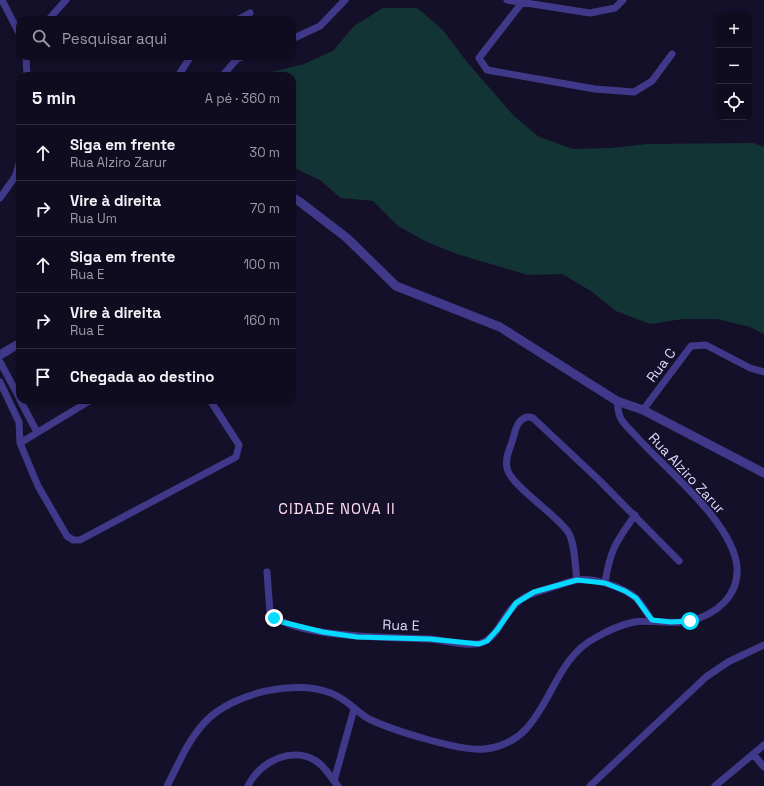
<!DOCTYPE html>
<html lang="pt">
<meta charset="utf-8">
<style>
body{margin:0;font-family:"Space Grotesk",sans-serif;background:#1e1a2d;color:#f1f3f6}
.controls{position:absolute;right:12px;top:12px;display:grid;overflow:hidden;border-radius:8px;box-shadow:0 2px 6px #0003}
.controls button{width:36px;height:36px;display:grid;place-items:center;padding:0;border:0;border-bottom:1px solid #302c3e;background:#100c20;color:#f1f3f6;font:20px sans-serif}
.stop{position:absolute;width:12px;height:12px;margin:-9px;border:3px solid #05daff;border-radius:50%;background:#fff}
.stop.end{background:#05daff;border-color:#fff;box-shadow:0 1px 4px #0008}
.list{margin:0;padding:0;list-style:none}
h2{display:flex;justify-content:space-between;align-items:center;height:52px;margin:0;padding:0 16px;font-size:17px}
h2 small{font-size:13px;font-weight:400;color:#9c9ba5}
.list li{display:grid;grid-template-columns:26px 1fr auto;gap:12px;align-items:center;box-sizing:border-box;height:56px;padding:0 16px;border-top:1px solid #302c3e}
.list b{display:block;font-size:15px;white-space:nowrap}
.list p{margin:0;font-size:13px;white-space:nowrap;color:#9c9ba5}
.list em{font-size:13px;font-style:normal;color:#9c9ba5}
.icon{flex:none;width:22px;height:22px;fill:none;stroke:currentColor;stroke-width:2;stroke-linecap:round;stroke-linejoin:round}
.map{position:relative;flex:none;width:764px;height:786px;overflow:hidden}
.search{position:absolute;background:#100c20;box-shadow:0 2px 6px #0003;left:16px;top:16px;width:280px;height:44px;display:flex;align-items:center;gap:10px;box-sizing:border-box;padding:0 14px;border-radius:12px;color:#9c9ba5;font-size:15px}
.panel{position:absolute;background:#100c20;box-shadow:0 2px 6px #0003;left:16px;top:72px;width:280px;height:332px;border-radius:12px}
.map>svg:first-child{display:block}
</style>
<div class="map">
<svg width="764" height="786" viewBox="0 0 764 786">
<rect width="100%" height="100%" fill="#15102a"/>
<!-- green -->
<path fill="#123434" d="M 383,8 L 417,8 L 442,29 L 467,62 L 514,116 L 539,137 L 573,149 L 610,148 L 648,144 L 753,143 L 764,147 L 764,334 L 750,327 L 717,319 L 683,319 L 650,324 L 616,311 L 591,291 L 562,274 L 528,275 L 457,254 L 427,242 L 398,226 L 373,201 L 341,198 L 320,180 L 292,167 L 292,76 L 265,76 L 271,72 L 304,64 L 333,51 L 354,26 Z"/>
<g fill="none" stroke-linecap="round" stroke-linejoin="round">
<!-- minor -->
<path stroke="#40398a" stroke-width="7" d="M 2,0 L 20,35
M 507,0 L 590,13 L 615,8 L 623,0
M 524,0 L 479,58 L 487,70 L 595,89 L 634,92 L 652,81 L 672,54
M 48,20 L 66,0
M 237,20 L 250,13
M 292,39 L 320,26 L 345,0
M 26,56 L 27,76
M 178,76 L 191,56
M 222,76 L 237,59 L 244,56
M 0,198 L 15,177 L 20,161
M 0,362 L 20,399
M 0,382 L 19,422 L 20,443 L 38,486 L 67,536 L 73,540 L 80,540 L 236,457 L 239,445 L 210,400
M 20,400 L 37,432
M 643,410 L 691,346 L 706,345 L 750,368 L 764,372
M 20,443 L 91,400
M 267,572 L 270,613 C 294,639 394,637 430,639 C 444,640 468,647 481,643 C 499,637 503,614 517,603 C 526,594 541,591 553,587 C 560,585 568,582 576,580 C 593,577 623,587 636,598 C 642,604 647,613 652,621
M 577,580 C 575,567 575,542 568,532 C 556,514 510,485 507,468 C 505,459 509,450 512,442 C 514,436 515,429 518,424 C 521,419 527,415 533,418 L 599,480 L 679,561
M 605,583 C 610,550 616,542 635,515
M 753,754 L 764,767
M 334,781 L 354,709
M 167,786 C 178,765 188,740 205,722 C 233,692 303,676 339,697 C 350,703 358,713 369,719 C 392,730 461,752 485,749 C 550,742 545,664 595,638 C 607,631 620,625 634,622 C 652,619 671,625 689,621 C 716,615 739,596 737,567 C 733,522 666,470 636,436 C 631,431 625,425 621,419 C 618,414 618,407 617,401
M 248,786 C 260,760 296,744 320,764 C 327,770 332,779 338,786
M 590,786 L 706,677 L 728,662 L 764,645
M 715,786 L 764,745"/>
<!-- tertiary -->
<path stroke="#40398a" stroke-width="9" d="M 292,197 L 300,202 L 347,238 L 396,286 L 500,327 L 617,401 L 643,410 L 764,473
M 0,355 L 20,343"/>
</g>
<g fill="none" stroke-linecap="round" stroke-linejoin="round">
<!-- route -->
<path stroke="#05daff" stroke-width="5" d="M 274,618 L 282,622 L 323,632 L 357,637 L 430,639 L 479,644 L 487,641 L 497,630 L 516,603 L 534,592 L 577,580 L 605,583 L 625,591 L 636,598 L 652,620 L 671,622 L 690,621"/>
</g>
<g text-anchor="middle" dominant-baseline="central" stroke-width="3" stroke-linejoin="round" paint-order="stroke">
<!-- street labels -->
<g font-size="14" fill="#dfd9ff" stroke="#15102a">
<text transform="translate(661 365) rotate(-53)">Rua C</text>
<text transform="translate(687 473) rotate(47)">Rua Alziro Zarur</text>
<text transform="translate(401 625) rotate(2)">Rua E</text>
</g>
<!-- neighbourhood labels -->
<g font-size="15" letter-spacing="1" fill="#ffdbf0" stroke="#15102a">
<text x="337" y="508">CIDADE NOVA II</text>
</g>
</g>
</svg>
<div class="controls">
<button>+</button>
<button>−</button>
<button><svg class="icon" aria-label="locate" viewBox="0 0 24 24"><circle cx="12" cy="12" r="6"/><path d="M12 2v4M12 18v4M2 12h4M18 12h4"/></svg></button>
</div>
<div class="stop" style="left:690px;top:621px"></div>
<div class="stop end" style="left:274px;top:618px"></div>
<div class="search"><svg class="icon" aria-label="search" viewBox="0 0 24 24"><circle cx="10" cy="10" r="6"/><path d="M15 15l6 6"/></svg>Pesquisar aqui</div>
<section class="panel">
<h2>5 min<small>A pé · 360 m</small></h2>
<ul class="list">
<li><svg class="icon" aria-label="ahead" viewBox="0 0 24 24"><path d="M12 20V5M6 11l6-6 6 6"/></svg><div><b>Siga em frente</b><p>Rua Alziro Zarur</p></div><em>30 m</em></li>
<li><svg class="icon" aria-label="right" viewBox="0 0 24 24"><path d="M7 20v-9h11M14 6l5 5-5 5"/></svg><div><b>Vire à direita</b><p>Rua Um</p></div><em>70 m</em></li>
<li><svg class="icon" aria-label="ahead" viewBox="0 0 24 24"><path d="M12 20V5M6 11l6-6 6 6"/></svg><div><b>Siga em frente</b><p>Rua E</p></div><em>100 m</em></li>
<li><svg class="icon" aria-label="right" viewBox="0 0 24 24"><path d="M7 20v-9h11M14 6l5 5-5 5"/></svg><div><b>Vire à direita</b><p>Rua E</p></div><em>160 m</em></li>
<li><svg class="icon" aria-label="arrive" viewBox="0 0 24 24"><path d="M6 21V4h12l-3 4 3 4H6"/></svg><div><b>Chegada ao destino</b></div></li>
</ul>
</section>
</div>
